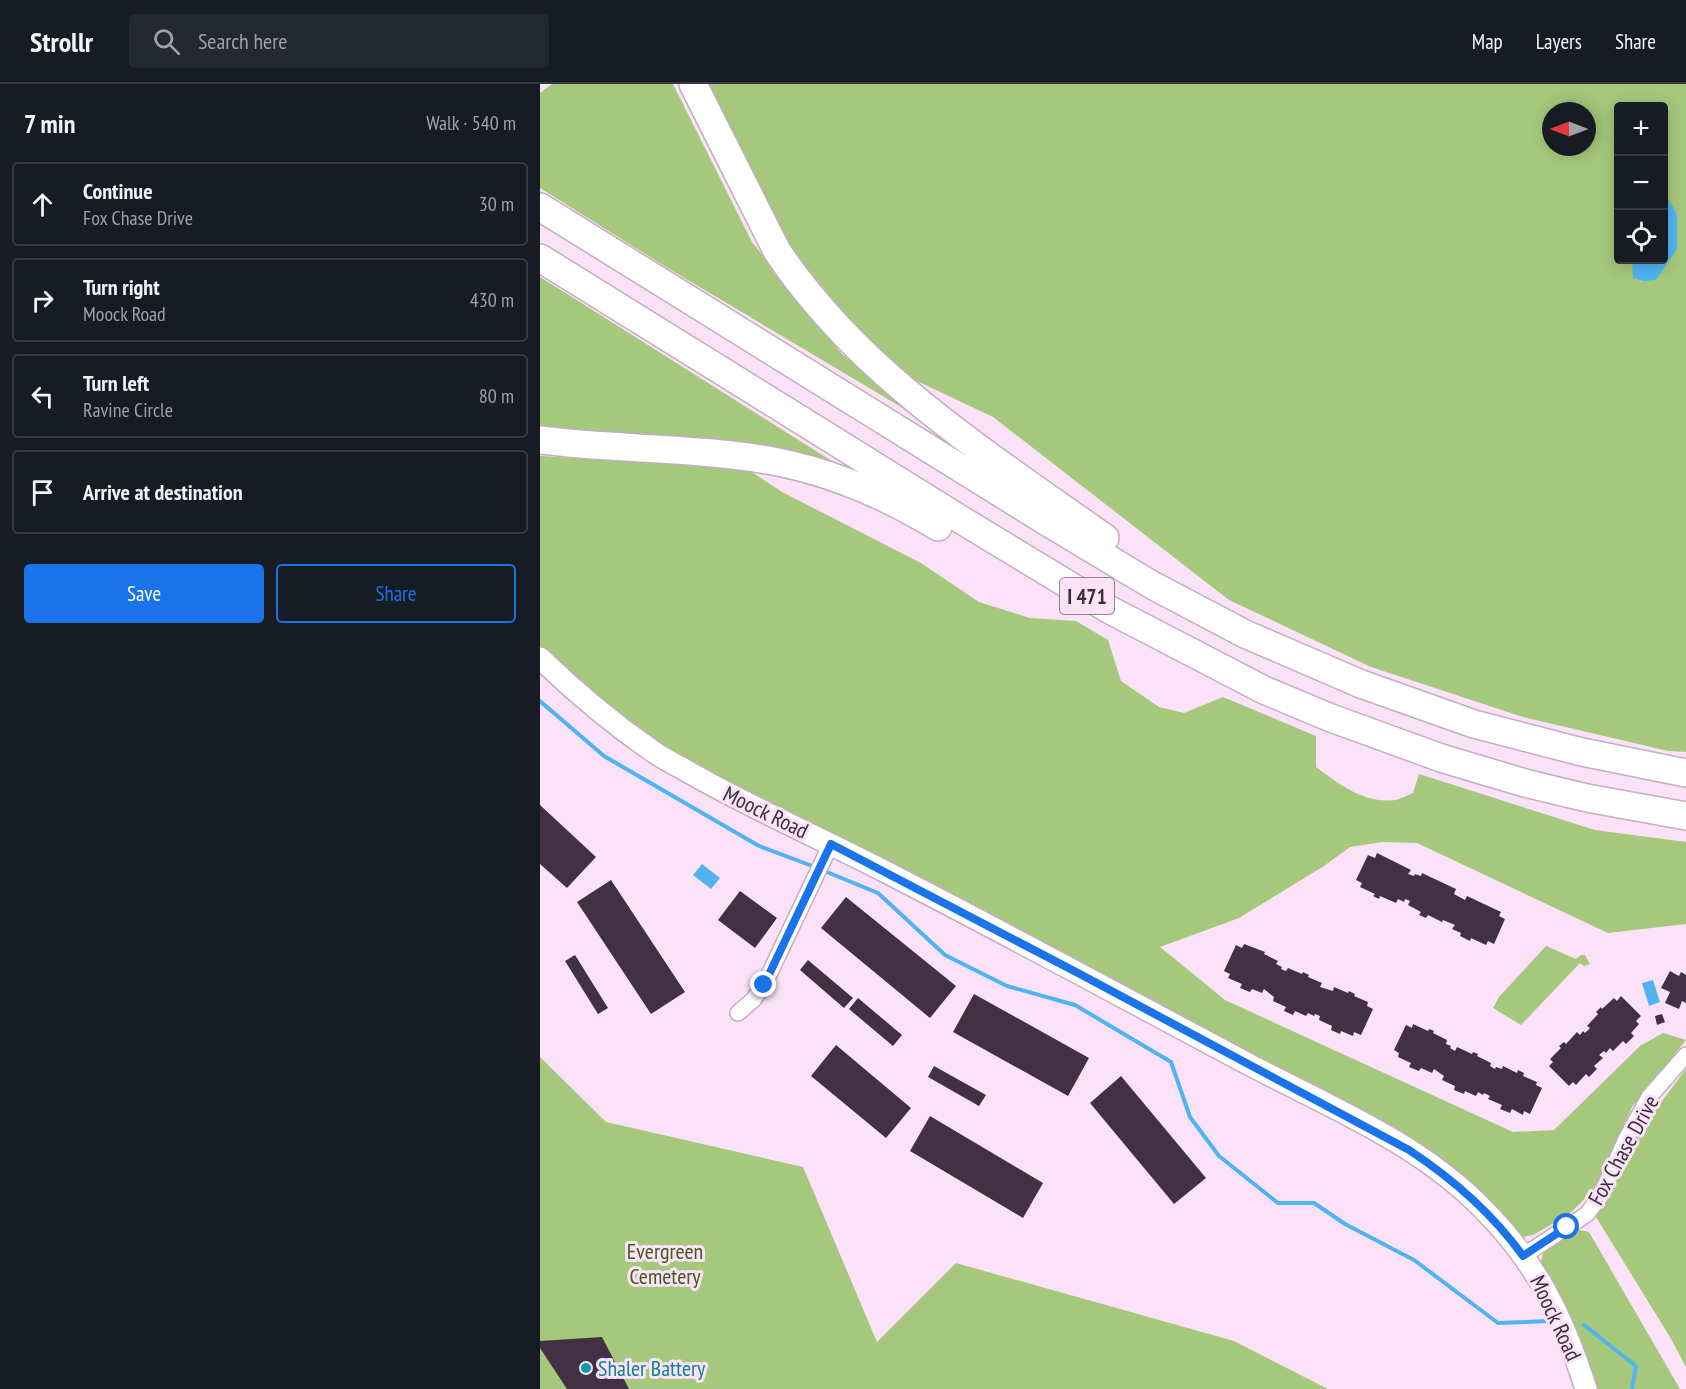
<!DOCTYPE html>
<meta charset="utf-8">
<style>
body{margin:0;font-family:"PT Sans Narrow",sans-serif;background:#242831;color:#f1f3f6}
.controls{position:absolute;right:18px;top:18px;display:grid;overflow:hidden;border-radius:6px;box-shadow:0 3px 15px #0003}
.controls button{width:54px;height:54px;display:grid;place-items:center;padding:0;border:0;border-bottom:2px solid #363941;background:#171b24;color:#f1f3f6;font:30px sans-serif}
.compass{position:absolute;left:1002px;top:18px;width:54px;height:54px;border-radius:50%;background:#171b24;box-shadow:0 3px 15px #0003;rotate:270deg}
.stop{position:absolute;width:18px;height:18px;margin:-14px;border:4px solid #1a73e8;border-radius:50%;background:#fff}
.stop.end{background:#1a73e8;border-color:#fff;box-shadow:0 2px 6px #0008}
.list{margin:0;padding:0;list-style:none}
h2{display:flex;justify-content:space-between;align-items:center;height:78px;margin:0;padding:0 24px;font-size:26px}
h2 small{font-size:20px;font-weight:400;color:#9ea1a6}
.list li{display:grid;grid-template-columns:39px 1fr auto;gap:18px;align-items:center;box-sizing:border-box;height:84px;margin:0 12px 12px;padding:0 12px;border:2px solid #363941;border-radius:6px}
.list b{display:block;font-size:22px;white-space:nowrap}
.list p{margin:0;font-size:20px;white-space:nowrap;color:#9ea1a6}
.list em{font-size:20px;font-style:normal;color:#9ea1a6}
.actions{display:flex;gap:12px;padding:18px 24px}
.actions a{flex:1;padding:14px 0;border:2px solid #1a73e8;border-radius:6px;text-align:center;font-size:21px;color:#1a73e8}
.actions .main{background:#1a73e8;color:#fff}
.icon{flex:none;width:33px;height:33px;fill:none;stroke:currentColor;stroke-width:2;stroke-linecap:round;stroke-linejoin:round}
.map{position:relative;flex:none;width:1146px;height:1305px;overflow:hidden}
header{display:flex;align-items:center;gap:36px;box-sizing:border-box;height:84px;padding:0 30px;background:#171b24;border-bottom:2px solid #363941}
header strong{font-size:28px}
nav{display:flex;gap:33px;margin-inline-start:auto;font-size:21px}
.search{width:420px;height:54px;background:#242831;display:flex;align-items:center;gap:15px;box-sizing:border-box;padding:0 21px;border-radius:6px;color:#9ea1a6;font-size:22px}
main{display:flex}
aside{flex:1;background:#171b24}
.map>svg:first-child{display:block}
</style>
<header>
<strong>Strollr</strong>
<div class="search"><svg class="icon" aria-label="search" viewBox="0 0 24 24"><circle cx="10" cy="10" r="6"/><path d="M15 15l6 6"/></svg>Search here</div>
<nav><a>Map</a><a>Layers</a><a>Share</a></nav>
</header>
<main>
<aside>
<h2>7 min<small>Walk · 540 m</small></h2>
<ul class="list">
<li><svg class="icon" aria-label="ahead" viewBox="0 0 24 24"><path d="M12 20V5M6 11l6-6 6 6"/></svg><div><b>Continue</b><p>Fox Chase Drive</p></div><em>30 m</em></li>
<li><svg class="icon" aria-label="right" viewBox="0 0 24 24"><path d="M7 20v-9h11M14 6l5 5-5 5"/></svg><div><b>Turn right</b><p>Moock Road</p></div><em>430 m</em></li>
<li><svg class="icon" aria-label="left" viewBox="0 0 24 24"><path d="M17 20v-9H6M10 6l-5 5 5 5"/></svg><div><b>Turn left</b><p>Ravine Circle</p></div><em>80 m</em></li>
<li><svg class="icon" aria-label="arrive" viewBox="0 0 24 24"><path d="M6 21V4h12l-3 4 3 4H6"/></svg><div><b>Arrive at destination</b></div></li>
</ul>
<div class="actions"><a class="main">Save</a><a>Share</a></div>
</aside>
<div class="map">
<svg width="1146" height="1305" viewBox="0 0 1146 1305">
<rect width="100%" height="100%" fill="#fbe2f9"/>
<!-- green -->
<path fill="#a5c87c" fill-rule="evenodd" d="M 12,0 L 133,0 L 212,158 L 301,269 L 378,333 L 126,183 L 0,104 L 0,9 Z
M 166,0 L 1146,0 L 1146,668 L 1128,667 L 983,633 L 831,583 L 689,516 L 453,333 L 375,296 L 300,230 L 246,155 ZM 1078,22 L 1124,22 L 1124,176 L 1078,176 ZM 1011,27 L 1047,27 L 1047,63 L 1011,63 Z
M 0,193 L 24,208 L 314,391 L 0,347 Z
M 0,372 L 206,384 L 242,408 L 381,479 L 439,518 L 490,534 L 536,537 L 568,556 L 581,597 L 619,623 L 644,629 L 683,613 L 776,652 L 776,683 C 799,700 824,720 855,716 C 861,715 868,711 873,709 L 879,690 L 1055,746 L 1146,758 L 1146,840 L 1068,849 L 877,759 L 842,758 L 810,763 L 784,782 L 699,834 L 620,863 L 685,916 L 973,1048 L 1014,1046 L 1100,962 L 1123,949 L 1146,956 L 1092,1023 L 1057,1103 L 1028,1131 L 993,1151 L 981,1153 L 944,1113 L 341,776 L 139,673 L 62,623 L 0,565 Z
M 1006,862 L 1036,875 L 1041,871 L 1045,871 L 1050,880 L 1044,882 L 1040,879 L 981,941 L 953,924 L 959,913 Z
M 0,973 L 66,1038 L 263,1083 L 337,1258 L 416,1179 L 694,1257 L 788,1305 L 0,1305 Z
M 1146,985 L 1146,1283 L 1130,1253 L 1056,1133 L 1096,1052 Z
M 1034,1145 L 1049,1148 L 1140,1305 L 1052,1305 L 1000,1181 L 1004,1165 Z"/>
<!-- water -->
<path fill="#50b4f2" d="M 1128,115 L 1137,130 L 1137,165 L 1116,196 L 1104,197 L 1093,194 L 1092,176 L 1124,176 L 1124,116 Z
M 162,780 L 180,794 L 171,805 L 153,791 Z
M 1113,896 L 1120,918 L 1109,922 L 1102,899 Z"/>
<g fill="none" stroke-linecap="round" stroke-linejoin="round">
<!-- stream -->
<path stroke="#50b4f2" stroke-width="4" d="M 0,617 L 64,672 L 219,762 L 275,783
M 282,786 L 338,809 L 405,871 L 467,902 L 535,921 L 631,978 L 650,1033 L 679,1072 L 738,1119 L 774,1119 L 805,1140 L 874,1176 L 958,1239 L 1009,1237
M 1044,1241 L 1096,1282 L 1092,1305"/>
</g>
<!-- building -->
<path fill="#423144" d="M 0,721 L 56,773 L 27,804 L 0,780 Z
M 837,769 L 871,786 L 868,790 L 874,792 L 875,790 L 881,792 L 882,789 L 916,805 L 914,810 L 925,816 L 927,812 L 961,828 L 959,832 L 965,835 L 954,860 L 948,857 L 946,861 L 931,854 L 930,857 L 920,852 L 921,849 L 912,845 L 915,841 L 903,836 L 902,838 L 888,831 L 886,834 L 879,831 L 881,828 L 868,821 L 870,817 L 865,815 L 864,818 L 858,815 L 856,819 L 840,812 L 839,815 L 833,812 L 835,810 L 820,803 L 822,799 L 816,796 L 828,771 L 835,774 Z
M 71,796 L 145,908 L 111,930 L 37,818 Z
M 200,807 L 237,834 L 215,864 L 178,836 Z
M 306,813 L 416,902 L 390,934 L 281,844 Z
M 704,860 L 725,868 L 724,870 L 738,877 L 736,880 L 742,883 L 741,885 L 746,887 L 748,884 L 762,890 L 763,888 L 769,891 L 768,893 L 782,899 L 780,903 L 793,907 L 794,903 L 808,909 L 809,907 L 815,910 L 814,912 L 828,918 L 827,922 L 833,925 L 821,951 L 814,948 L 813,952 L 801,947 L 800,950 L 791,946 L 792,942 L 779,936 L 780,932 L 775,930 L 774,932 L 768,929 L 766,932 L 755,927 L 753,931 L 744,927 L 746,923 L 733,917 L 734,913 L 724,905 L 722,909 L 712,905 L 710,908 L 700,904 L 702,900 L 688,894 L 690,890 L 684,887 L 696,861 L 702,864 Z
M 35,871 L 68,924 L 58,930 L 25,877 Z
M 268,876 L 313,914 L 304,924 L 260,886 Z
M 1130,887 L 1139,892 L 1141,888 L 1146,891 L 1146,919 L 1142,917 L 1139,925 L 1125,919 L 1130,908 L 1121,904 Z
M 434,910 L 549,974 L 528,1012 L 413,948 Z
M 1081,912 L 1101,932 L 1096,937 L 1099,940 L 1091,949 L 1094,952 L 1086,960 L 1083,957 L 1073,967 L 1070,964 L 1066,969 L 1064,967 L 1059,971 L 1063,974 L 1054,982 L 1057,985 L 1049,993 L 1046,990 L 1036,1001 L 1033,998 L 1029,1002 L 1009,982 L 1013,978 L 1010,975 L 1021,964 L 1019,962 L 1024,958 L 1026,960 L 1037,948 L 1040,951 L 1043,947 L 1045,949 L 1050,944 L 1047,942 L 1058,930 L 1056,928 L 1061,923 L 1062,925 L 1074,914 L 1077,917 Z
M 318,914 L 362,951 L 353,962 L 309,925 Z
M 1122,930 L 1125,938 L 1117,941 L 1115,932 Z
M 873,940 L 888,947 L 889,945 L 894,947 L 893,949 L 907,956 L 906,960 L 911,962 L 910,964 L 915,967 L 917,963 L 932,970 L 933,968 L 938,970 L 937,972 L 951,979 L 950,982 L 955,985 L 956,983 L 962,985 L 963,982 L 977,989 L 978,986 L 984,989 L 983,992 L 997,998 L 996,1001 L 1002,1004 L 990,1030 L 984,1027 L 983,1031 L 972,1025 L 970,1029 L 960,1025 L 962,1021 L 948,1015 L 950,1012 L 944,1009 L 943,1011 L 938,1008 L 936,1012 L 925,1007 L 924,1010 L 914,1006 L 915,1002 L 902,996 L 904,992 L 894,985 L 892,989 L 881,984 L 879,987 L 869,983 L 871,979 L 858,973 L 859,969 L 854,966 L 866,941 L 872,944 Z
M 296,961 L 371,1024 L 346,1054 L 271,992 Z
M 394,982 L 446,1011 L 439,1022 L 388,993 Z
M 581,992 L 666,1094 L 634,1120 L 550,1019 Z
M 390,1032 L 503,1099 L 483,1134 L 370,1067 Z
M 62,1253 L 89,1305 L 27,1305 L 0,1264 L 0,1257 Z"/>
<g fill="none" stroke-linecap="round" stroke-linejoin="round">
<defs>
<path id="street" d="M 198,929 L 214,915 L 224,901 L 291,760
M 983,1172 L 1047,1130 L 1061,1111 L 1086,1055 L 1109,1013 L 1146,971"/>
<path id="secondary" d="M 0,574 C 34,607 72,639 111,666 C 122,674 134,680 145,686 C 209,723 278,753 344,787 C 467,850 588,916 710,981 C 790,1023 879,1059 943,1125 C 997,1179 1023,1233 1046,1305"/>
<path id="highway" d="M 153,0 L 237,167 C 319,290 447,370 565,454
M 0,123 L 504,436 L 612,501 L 705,550 L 821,600 L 934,640 L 1042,668 L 1146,689
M 0,174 L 420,435 L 570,526 L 724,606 L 791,634 L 901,674 L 985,699 L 1047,714 L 1146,732
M 0,356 C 77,366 156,363 233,377 C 292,388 347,412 398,443"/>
</defs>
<!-- street casing -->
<use href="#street" stroke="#c4acc2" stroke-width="18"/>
<!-- secondary casing -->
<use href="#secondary" stroke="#c4acc2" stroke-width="24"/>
<!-- highway casing -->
<use href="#highway" stroke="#c4acc2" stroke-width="30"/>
<!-- street -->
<use href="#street" stroke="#fff" stroke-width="15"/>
<!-- secondary -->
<use href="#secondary" stroke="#fff" stroke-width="21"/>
<!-- highway -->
<use href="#highway" stroke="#fff" stroke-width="27"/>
</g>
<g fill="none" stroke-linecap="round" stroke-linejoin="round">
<!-- route -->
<path stroke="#1a73e8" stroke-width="8" d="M 224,901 L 291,760 L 538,889 L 869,1066 C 913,1095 952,1129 983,1172 L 1027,1143"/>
</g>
<!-- markers -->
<circle fill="#0f9aa8" stroke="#fbe2f9" stroke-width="2" cx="46" cy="1284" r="6"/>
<g text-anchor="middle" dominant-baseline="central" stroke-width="6" stroke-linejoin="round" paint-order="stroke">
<!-- shield labels -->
<rect fill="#fbe2f9" stroke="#736572" stroke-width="1.5" x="520" y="494" width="54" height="36" rx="4.5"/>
<g font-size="21" font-weight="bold" fill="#392f38">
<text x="547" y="512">I 471</text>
</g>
<!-- street labels -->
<g font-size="22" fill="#392f38" stroke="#fbe2f9">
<text transform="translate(226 728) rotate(26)">Moock Road</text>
<text transform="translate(1083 1066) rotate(-61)">Fox Chase Drive</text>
<text transform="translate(1016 1234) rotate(65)">Moock Road</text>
</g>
<!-- park labels -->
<g font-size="22" fill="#415b1a" stroke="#fbe2f9">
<text x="125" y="1167">Evergreen<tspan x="125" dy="25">Cemetery</tspan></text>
</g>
<!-- culture labels -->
<g font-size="22" fill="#0d838f" stroke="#fbe2f9" text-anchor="start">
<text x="58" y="1284">Shaler Battery</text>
</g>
</g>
</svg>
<div class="controls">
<button>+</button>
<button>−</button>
<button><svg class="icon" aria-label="locate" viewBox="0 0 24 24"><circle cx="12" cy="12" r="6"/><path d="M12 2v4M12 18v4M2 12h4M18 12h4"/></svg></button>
</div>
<svg class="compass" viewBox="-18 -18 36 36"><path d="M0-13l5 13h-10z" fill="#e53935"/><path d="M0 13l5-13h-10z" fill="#9ea1a6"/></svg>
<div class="stop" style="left:1027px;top:1143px"></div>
<div class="stop end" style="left:224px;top:901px"></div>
</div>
</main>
